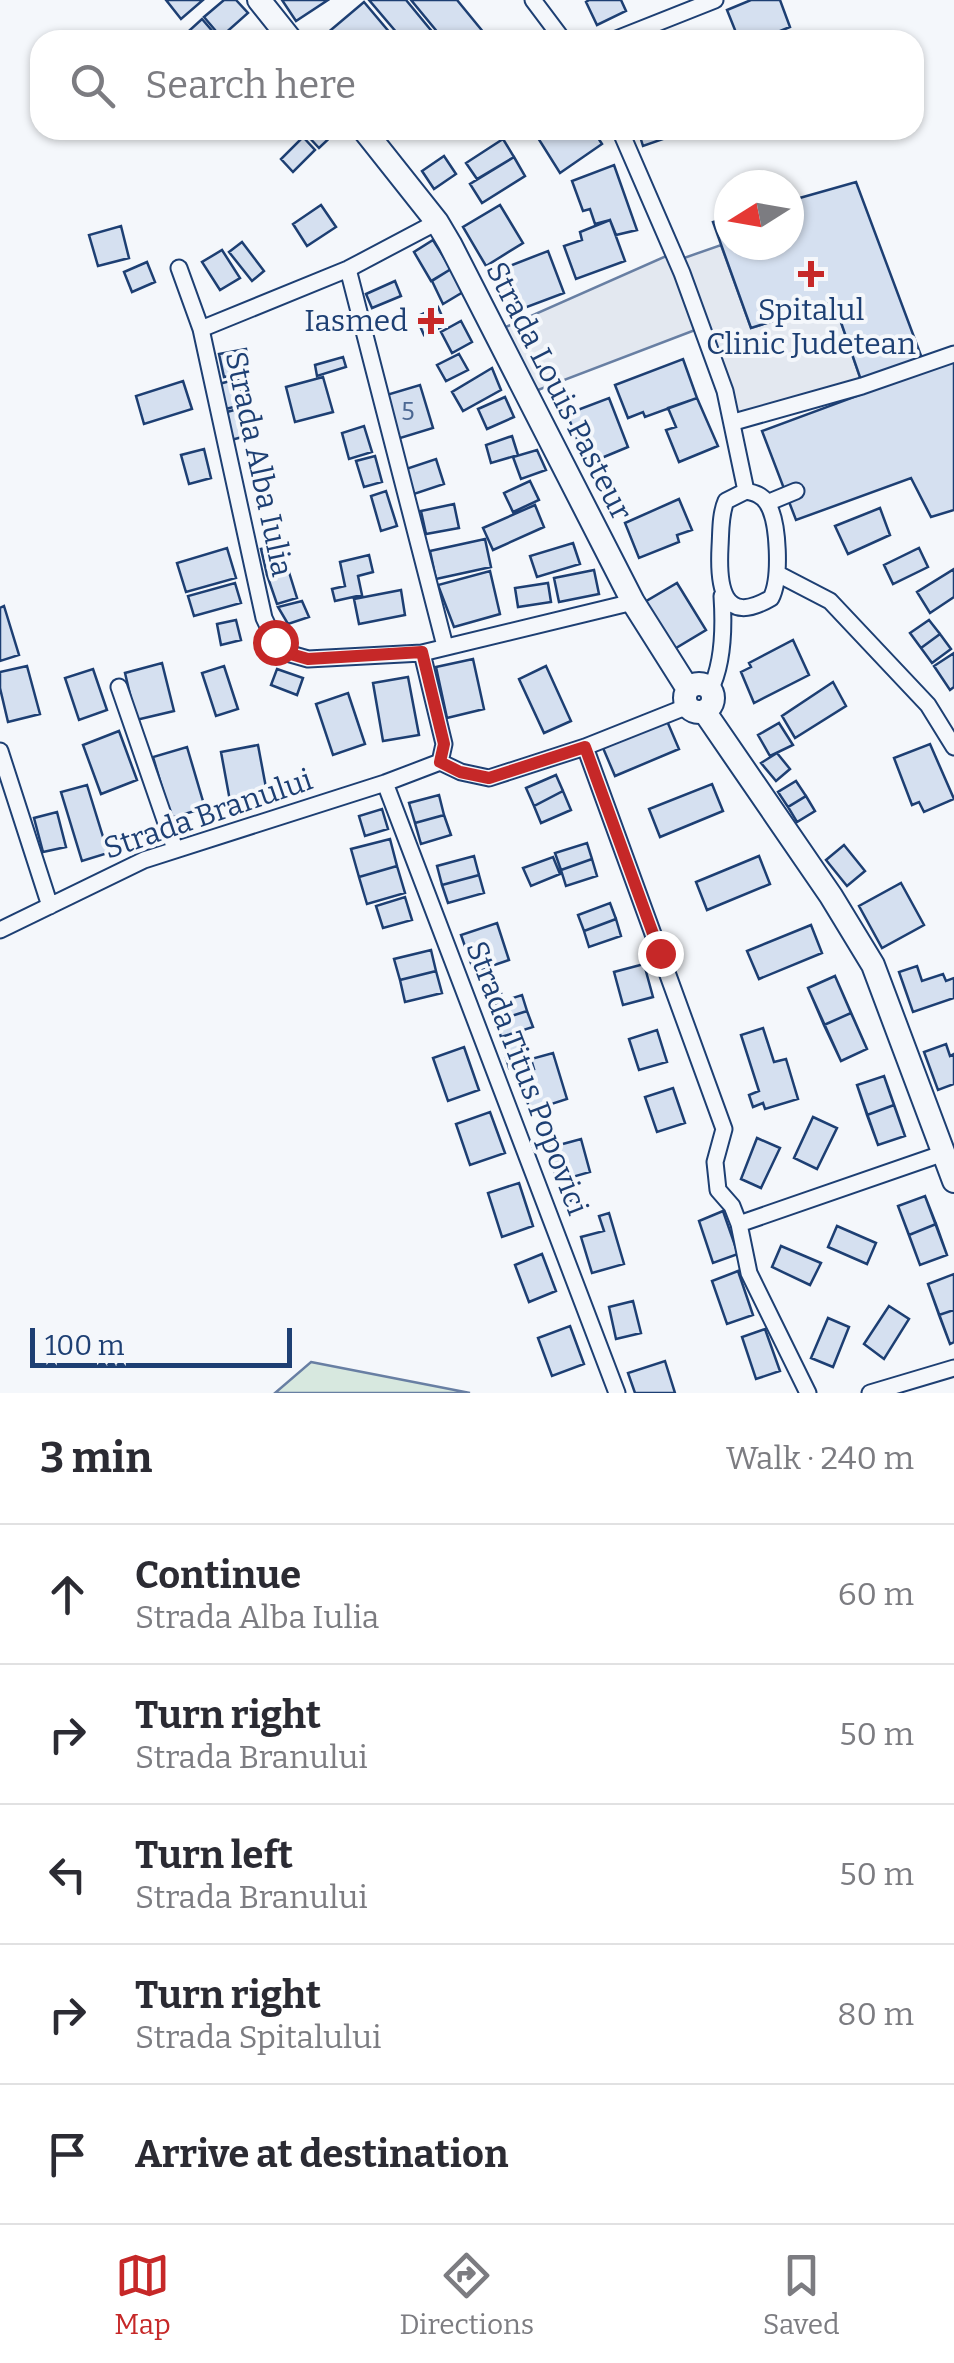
<!DOCTYPE html>
<meta charset="utf-8">
<style>
body{margin:0;font-family:Bitter,serif;background:#f7f7f7;color:#2b2b33}
.compass{position:absolute;left:714px;top:170px;width:90px;height:90px;border-radius:50%;background:#fff;box-shadow:0 2px 8px #0004;rotate:259deg}
.scale{position:absolute;left:30px;bottom:25px;width:262px;box-sizing:border-box;padding-left:10px;border:5px solid #1d3f73;border-top:0;font-size:28px;line-height:35px;white-space:nowrap;color:#1d3f73;-webkit-text-stroke:8px #f4f7fb;paint-order:stroke}
.stop{position:absolute;width:30px;height:30px;margin:-22px;border:8px solid #c62828;border-radius:50%;background:#fff}
.stop.end{background:#c62828;border-color:#fff;box-shadow:0 2px 10px #0008}
.list{margin:0;padding:0;list-style:none}
h2{display:flex;justify-content:space-between;align-items:center;height:130px;margin:0;padding:0 40px;font-size:42px}
h2 small{font-size:32px;font-weight:400;color:#7c7c81}
.list li{display:grid;grid-template-columns:65px 1fr auto;gap:30px;align-items:center;box-sizing:border-box;height:140px;padding:0 40px;border-top:2px solid #e1e1e2}
.list b{display:block;font-size:38px;white-space:nowrap}
.list p{margin:0;font-size:32px;white-space:nowrap;color:#7c7c81}
.list em{font-size:32px;font-style:normal;color:#7c7c81}
.icon{flex:none;width:55px;height:55px;fill:none;stroke:currentColor;stroke-width:2;stroke-linecap:round;stroke-linejoin:round}
.map{position:relative;flex:none;width:954px;height:1393px;overflow:hidden}
.search{position:absolute;background:#fff;box-shadow:0 2px 8px #0004;left:30px;right:30px;top:30px;height:110px;display:flex;align-items:center;gap:25px;box-sizing:border-box;padding:0 35px;border-radius:30px;color:#7c7c81;font-size:38px}
.sheet{height:830px;background:#fff}
nav{display:flex;justify-content:space-around;align-items:center;box-sizing:border-box;height:140px;border-top:2px solid #e1e1e2;background:#fff;font-size:28px;color:#7c7c81}
nav a{display:grid;justify-items:center;gap:5px}
nav .on{color:#c62828}
.map>svg:first-child{display:block}
</style>
<div class="map">
<svg width="954" height="1393" viewBox="0 0 954 1393">
<rect width="100%" height="100%" fill="#f4f7fb"/>
<!-- green -->
<path fill="#d7e8df" stroke="#687fa3" stroke-width="2.5" d="M 311,1362 L 470,1393 L 275,1393 Z"/>
<!-- parking -->
<path fill="#e3e8f0" stroke="#687fa3" stroke-width="2.5" d="M 721,245 L 751,328 L 834,302 L 862,383 L 738,414 L 684,258 Z
M 673,253 L 703,327 L 525,395 L 497,331 Z"/>
<!-- building -->
<path fill="#d5e0f0" stroke="#1d3f73" stroke-width="2.5" d="M 166,0 L 203,0 L 181,19 Z
M 224,0 L 236,0 L 248,13 L 221,37 L 204,17 Z
M 282,0 L 328,0 L 296,21 Z
M 369,0 L 406,0 L 439,40 L 403,40 Z
M 411,0 L 457,0 L 489,39 L 444,40 Z
M 589,0 L 621,0 L 626,11 L 597,25 L 586,2 Z
M 751,0 L 780,0 L 790,27 L 758,40 L 739,40 L 727,10 Z
M 364,2 L 396,40 L 319,40 Z
M 202,19 L 220,40 L 179,40 Z
M 311,130 L 338,130 L 319,148 L 306,134 Z
M 533,130 L 593,130 L 602,144 L 560,173 Z
M 638,130 L 664,130 L 666,138 L 643,146 Z
M 303,137 L 315,150 L 293,172 L 281,159 Z
M 503,139 L 514,157 L 477,179 L 466,163 Z
M 444,156 L 456,174 L 434,189 L 422,171 Z
M 514,157 L 525,176 L 482,203 L 470,184 Z
M 614,165 L 637,230 L 616,235 L 610,220 L 595,224 L 590,209 L 583,211 L 572,181 Z
M 856,182 L 923,361 L 862,383 L 834,302 L 751,328 L 713,222 L 729,217 L 729,245 L 789,245 L 789,201 Z
M 321,205 L 336,227 L 307,246 L 293,224 Z
M 500,205 L 523,243 L 486,266 L 463,227 Z
M 610,220 L 625,261 L 576,279 L 564,246 L 582,240 L 580,232 Z
M 121,226 L 129,258 L 98,266 L 89,235 Z
M 433,240 L 451,269 L 431,281 L 414,252 Z
M 242,242 L 264,271 L 252,281 L 229,252 Z
M 222,250 L 240,278 L 220,290 L 202,262 Z
M 548,251 L 564,293 L 511,313 L 494,272 Z
M 147,262 L 155,282 L 132,292 L 124,272 Z
M 451,269 L 463,292 L 443,304 L 432,281 Z
M 395,281 L 401,296 L 372,308 L 366,294 Z
M 438,307 L 446,325 L 424,335 L 416,317 Z
M 461,321 L 472,342 L 452,353 L 441,332 Z
M 246,349 L 250,372 L 224,377 L 219,354 Z
M 459,354 L 468,370 L 446,381 L 437,365 Z
M 343,357 L 346,367 L 317,376 L 315,365 Z
M 683,359 L 697,398 L 645,417 L 643,412 L 628,418 L 615,385 Z
M 954,360 L 954,510 L 931,517 L 911,478 L 796,520 L 762,431 Z
M 492,368 L 501,390 L 463,411 L 452,392 Z
M 323,377 L 333,412 L 295,422 L 286,387 Z
M 238,379 L 245,404 L 222,410 L 215,385 Z
M 183,381 L 192,409 L 144,424 L 136,396 Z
M 420,385 L 433,428 L 397,439 L 383,396 Z
M 505,397 L 514,417 L 487,429 L 478,409 Z
M 609,398 L 628,447 L 587,464 L 567,414 Z
M 697,398 L 718,446 L 679,462 L 666,430 L 676,427 L 668,408 Z
M 246,407 L 254,434 L 231,440 L 223,413 Z
M 364,426 L 372,452 L 349,459 L 342,433 Z
M 512,436 L 518,455 L 491,463 L 486,445 Z
M 204,449 L 211,478 L 189,484 L 181,455 Z
M 537,450 L 546,470 L 521,479 L 513,457 Z
M 375,456 L 382,482 L 364,487 L 356,461 Z
M 436,459 L 444,484 L 408,496 L 400,471 Z
M 530,481 L 539,500 L 513,512 L 504,493 Z
M 386,491 L 397,526 L 381,531 L 371,496 Z
M 679,499 L 692,530 L 677,535 L 679,542 L 639,558 L 625,523 Z
M 454,504 L 459,528 L 426,534 L 421,511 Z
M 535,505 L 544,527 L 493,550 L 483,528 Z
M 880,508 L 890,535 L 848,554 L 835,526 Z
M 485,539 L 491,567 L 436,579 L 430,551 Z
M 573,543 L 580,564 L 537,577 L 530,556 Z
M 278,545 L 285,569 L 267,575 L 261,549 Z
M 227,548 L 236,578 L 186,592 L 177,563 Z
M 919,548 L 928,567 L 893,584 L 884,565 Z
M 369,555 L 373,572 L 358,576 L 362,595 L 335,601 L 332,589 L 345,586 L 340,562 Z
M 288,569 L 297,598 L 277,604 L 267,575 Z
M 954,569 L 954,597 L 930,613 L 917,592 Z
M 594,570 L 599,594 L 559,602 L 554,578 Z
M 490,571 L 500,614 L 454,627 L 438,585 Z
M 235,583 L 241,603 L 194,616 L 188,596 Z
M 548,583 L 551,602 L 518,607 L 515,588 Z
M 677,583 L 706,630 L 671,651 L 643,603 Z
M 401,590 L 405,615 L 359,624 L 354,599 Z
M 302,601 L 309,617 L 288,624 L 278,607 Z
M 4,606 L 19,655 L 0,661 L 0,608 Z
M 236,620 L 241,640 L 221,645 L 217,624 Z
M 929,620 L 940,634 L 921,648 L 910,633 Z
M 940,634 L 951,649 L 932,663 L 921,648 Z
M 793,640 L 809,675 L 754,703 L 741,672 L 751,667 L 749,663 Z
M 954,653 L 954,687 L 950,690 L 934,666 Z
M 473,659 L 484,709 L 447,718 L 436,667 Z
M 162,663 L 174,711 L 136,720 L 125,673 Z
M 27,666 L 40,714 L 8,722 L 0,688 L 0,672 Z
M 224,666 L 238,709 L 216,716 L 202,673 Z
M 546,666 L 571,721 L 544,733 L 519,679 Z
M 93,669 L 107,710 L 79,720 L 65,678 Z
M 277,669 L 303,678 L 297,695 L 271,685 Z
M 408,677 L 419,735 L 383,741 L 373,683 Z
M 833,682 L 846,706 L 795,738 L 782,716 Z
M 348,693 L 365,744 L 333,755 L 316,704 Z
M 667,721 L 679,749 L 615,776 L 603,748 Z
M 779,723 L 793,745 L 770,756 L 758,735 Z
M 119,731 L 137,780 L 101,794 L 83,745 Z
M 930,744 L 954,799 L 924,812 L 919,802 L 912,805 L 894,758 Z
M 258,745 L 267,793 L 230,801 L 221,752 Z
M 187,747 L 205,808 L 171,818 L 153,757 Z
M 777,753 L 790,769 L 776,781 L 761,763 Z
M 556,775 L 563,791 L 534,806 L 526,788 Z
M 796,781 L 806,796 L 788,807 L 778,792 Z
M 712,784 L 723,811 L 660,837 L 649,809 Z
M 87,785 L 108,853 L 82,861 L 61,792 Z
M 563,791 L 571,810 L 541,823 L 534,806 Z
M 439,795 L 444,815 L 415,823 L 409,803 Z
M 806,796 L 815,811 L 797,822 L 788,807 Z
M 382,809 L 388,829 L 365,836 L 359,816 Z
M 57,812 L 66,847 L 43,852 L 34,818 Z
M 444,815 L 451,835 L 421,844 L 415,823 Z
M 390,839 L 397,866 L 359,877 L 351,849 Z
M 587,843 L 592,859 L 561,870 L 555,853 Z
M 844,845 L 865,871 L 847,886 L 826,860 Z
M 474,856 L 479,875 L 442,885 L 437,866 Z
M 759,856 L 770,884 L 707,910 L 696,882 Z
M 553,857 L 560,874 L 531,886 L 523,868 Z
M 592,859 L 597,876 L 566,886 L 561,870 Z
M 397,866 L 405,893 L 367,904 L 359,877 Z
M 479,875 L 484,893 L 448,903 L 442,885 Z
M 901,883 L 924,925 L 882,948 L 859,906 Z
M 405,897 L 412,920 L 383,928 L 376,906 Z
M 610,903 L 616,919 L 584,931 L 578,915 Z
M 616,919 L 621,936 L 589,947 L 584,931 Z
M 497,923 L 509,960 L 474,972 L 461,935 Z
M 811,925 L 822,953 L 759,979 L 747,951 Z
M 431,950 L 436,971 L 400,980 L 394,959 Z
M 644,964 L 653,997 L 623,1005 L 614,972 Z
M 917,966 L 922,981 L 943,974 L 946,981 L 954,978 L 954,998 L 913,1012 L 899,972 Z
M 436,971 L 442,993 L 405,1002 L 400,980 Z
M 495,974 L 501,993 L 485,998 L 479,980 Z
M 835,976 L 867,1049 L 841,1061 L 808,988 Z
M 835,976 L 851,1013 L 824,1025 L 808,988 Z
M 522,995 L 527,1011 L 496,1021 L 491,1005 Z
M 527,1011 L 533,1027 L 501,1037 L 496,1021 Z
M 851,1013 L 867,1049 L 841,1061 L 824,1025 Z
M 763,1028 L 774,1062 L 786,1059 L 798,1099 L 765,1109 L 763,1103 L 753,1107 L 749,1095 L 759,1091 L 741,1035 Z
M 657,1030 L 667,1062 L 639,1070 L 629,1039 Z
M 520,1039 L 527,1062 L 509,1068 L 502,1044 Z
M 946,1044 L 950,1056 L 954,1054 L 954,1084 L 938,1090 L 924,1052 Z
M 464,1047 L 479,1090 L 448,1101 L 433,1058 Z
M 553,1053 L 567,1099 L 530,1111 L 519,1073 L 534,1069 L 531,1059 Z
M 884,1076 L 905,1136 L 878,1145 L 857,1085 Z
M 884,1076 L 894,1105 L 867,1115 L 857,1085 Z
M 673,1088 L 685,1123 L 657,1132 L 645,1097 Z
M 894,1105 L 905,1136 L 878,1145 L 867,1115 Z
M 490,1112 L 505,1153 L 470,1165 L 456,1124 Z
M 813,1117 L 837,1128 L 817,1169 L 794,1158 Z
M 757,1138 L 780,1148 L 761,1188 L 741,1179 Z
M 581,1139 L 590,1172 L 572,1177 L 578,1199 L 563,1203 L 548,1148 Z
M 519,1183 L 533,1226 L 502,1237 L 488,1193 Z
M 925,1196 L 947,1255 L 920,1265 L 898,1206 Z
M 925,1196 L 936,1224 L 909,1235 L 898,1206 Z
M 723,1211 L 738,1254 L 713,1263 L 699,1221 Z
M 609,1213 L 624,1264 L 592,1273 L 581,1237 L 604,1231 L 599,1216 Z
M 936,1224 L 947,1255 L 920,1265 L 909,1235 Z
M 837,1226 L 876,1243 L 867,1264 L 828,1247 Z
M 781,1246 L 821,1263 L 810,1285 L 772,1267 Z
M 542,1254 L 556,1291 L 529,1302 L 515,1265 Z
M 738,1271 L 753,1315 L 727,1324 L 712,1281 Z
M 954,1274 L 954,1342 L 950,1344 L 928,1284 Z
M 954,1274 L 954,1310 L 939,1315 L 928,1284 Z
M 633,1301 L 641,1333 L 616,1339 L 609,1307 Z
M 889,1306 L 909,1319 L 884,1359 L 864,1344 Z
M 954,1310 L 954,1342 L 950,1344 L 939,1315 Z
M 828,1318 L 849,1327 L 833,1367 L 811,1358 Z
M 570,1326 L 584,1364 L 552,1376 L 538,1338 Z
M 765,1329 L 780,1371 L 756,1379 L 742,1337 Z
M 665,1361 L 675,1393 L 635,1393 L 628,1373 Z"/>
<g fill="none" stroke-linecap="round" stroke-linejoin="round">
<defs>
<path id="street" d="M 533,0 L 563,40
M 614,40 L 715,0
M 620,130 L 682,273 L 725,391 L 746,491
M 179,268 L 201,329 L 264,618 L 275,641 L 287,653 L 308,659 L 422,653 L 633,602
M 348,269 L 445,646
M 201,329 L 348,269 L 437,222
M 734,422 L 862,386 L 954,354
M 746,491 C 755,493 762,495 767,503 C 779,521 781,579 771,598 C 722,627 718,585 720,547 C 721,532 720,515 726,501 Z
M 767,503 L 796,491
M 778,574 L 830,601 L 928,705 L 954,747
M 119,687 L 175,849
M 710,690 C 724,663 724,626 722,596
M 585,747 L 724,1129 L 715,1162 L 718,1190 L 732,1206 L 739,1224 L 749,1273 L 808,1393
M 0,751 L 50,906
M 440,762 L 461,772 L 489,778 L 585,747 L 688,706
M 385,783 L 617,1393
M 0,930 L 144,860 L 385,783 L 440,762 L 444,744 L 422,653
M 739,1224 L 944,1153
M 870,1393 L 954,1368"/>
<path id="secondary" d="M 259,0 L 291,40
M 364,130 L 437,222 L 450,244 L 633,602 L 688,689
M685 698a14 14 0 1 1 28 0a14 14 0 1 1-28 0Z
M 704,711 L 831,896 L 873,965 L 954,1181"/>
</defs>
<!-- street casing -->
<use href="#street" stroke="#1d3f73" stroke-width="19"/>
<!-- secondary casing -->
<use href="#secondary" stroke="#1d3f73" stroke-width="26"/>
<!-- street -->
<use href="#street" stroke="#f4f7fb" stroke-width="15"/>
<!-- secondary -->
<use href="#secondary" stroke="#f4f7fb" stroke-width="22"/>
</g>
<g fill="none" stroke-linecap="round" stroke-linejoin="round">
<!-- route -->
<path stroke="#c62828" stroke-width="12" d="M 275,642 L 287,653 L 308,659 L 422,652 L 444,744 L 440,762 L 460,772 L 489,778 L 585,747 L 660,953"/>
</g>
<!-- markers -->
<g fill="#c62828" stroke="#f4f7fb" stroke-width="4">
<path d="M806 259h10v10h10v10h-10v10h-10v-10h-10v-10h10z"/>
<path d="M426 306h10v10h10v10h-10v10h-10v-10h-10v-10h10z"/>
</g>
<g text-anchor="middle" dominant-baseline="central" stroke-width="8" stroke-linejoin="round" paint-order="stroke">
<!-- number labels -->
<g font-size="25" fill="#4b6792">
<text x="408" y="412">5</text>
</g>
<!-- poi labels -->
<g font-size="30" fill="#1d3f73" stroke="#f4f7fb">
<text x="811" y="310">Spitalul<tspan x="811" dy="34">Clinic Judetean</tspan></text>
<text x="408" y="321" text-anchor="end">Iasmed</text>
</g>
<!-- street labels -->
<g font-size="30" fill="#1d3f73" stroke="#f4f7fb">
<text transform="translate(559 391) rotate(63)">Strada Louis Pasteur</text>
<text transform="translate(259 464) rotate(78)">Strada Alba Iulia</text>
<text transform="translate(208 814) rotate(-19)">Strada Branului</text>
<text transform="translate(527 1078) rotate(69)">Strada Titus Popovici</text>
</g>
</g>
</svg>
<svg class="compass" viewBox="-18 -18 36 36"><path d="M0-13l5 13h-10z" fill="#e53935"/><path d="M0 13l5-13h-10z" fill="#7c7c81"/></svg>
<div class="scale">100 m</div>
<div class="stop" style="left:275px;top:642px"></div>
<div class="stop end" style="left:660px;top:953px"></div>
<div class="search"><svg class="icon" aria-label="search" viewBox="0 0 24 24"><circle cx="10" cy="10" r="6"/><path d="M15 15l6 6"/></svg>Search here</div>
</div>
<section class="sheet">
<h2>3 min<small>Walk · 240 m</small></h2>
<ul class="list">
<li><svg class="icon" aria-label="ahead" viewBox="0 0 24 24"><path d="M12 20V5M6 11l6-6 6 6"/></svg><div><b>Continue</b><p>Strada Alba Iulia</p></div><em>60 m</em></li>
<li><svg class="icon" aria-label="right" viewBox="0 0 24 24"><path d="M7 20v-9h11M14 6l5 5-5 5"/></svg><div><b>Turn right</b><p>Strada Branului</p></div><em>50 m</em></li>
<li><svg class="icon" aria-label="left" viewBox="0 0 24 24"><path d="M17 20v-9H6M10 6l-5 5 5 5"/></svg><div><b>Turn left</b><p>Strada Branului</p></div><em>50 m</em></li>
<li><svg class="icon" aria-label="right" viewBox="0 0 24 24"><path d="M7 20v-9h11M14 6l5 5-5 5"/></svg><div><b>Turn right</b><p>Strada Spitalului</p></div><em>80 m</em></li>
<li><svg class="icon" aria-label="arrive" viewBox="0 0 24 24"><path d="M6 21V4h12l-3 4 3 4H6"/></svg><div><b>Arrive at destination</b></div></li>
</ul>
</section>
<nav>
<a class="on"><svg class="icon" aria-label="map" viewBox="0 0 24 24"><path d="M3 6l6-2 6 2 6-2v14l-6 2-6-2-6 2zM9 4v14M15 6v14"/></svg>Map</a>
<a><svg class="icon" aria-label="directions" viewBox="0 0 24 24"><path d="M12 3l9 9-9 9-9-9zM9 14v-3h6M13 9l2 2-2 2"/></svg>Directions</a>
<a><svg class="icon" aria-label="saved" viewBox="0 0 24 24"><path d="M7 4h10v16l-5-4-5 4z"/></svg>Saved</a>
</nav>
